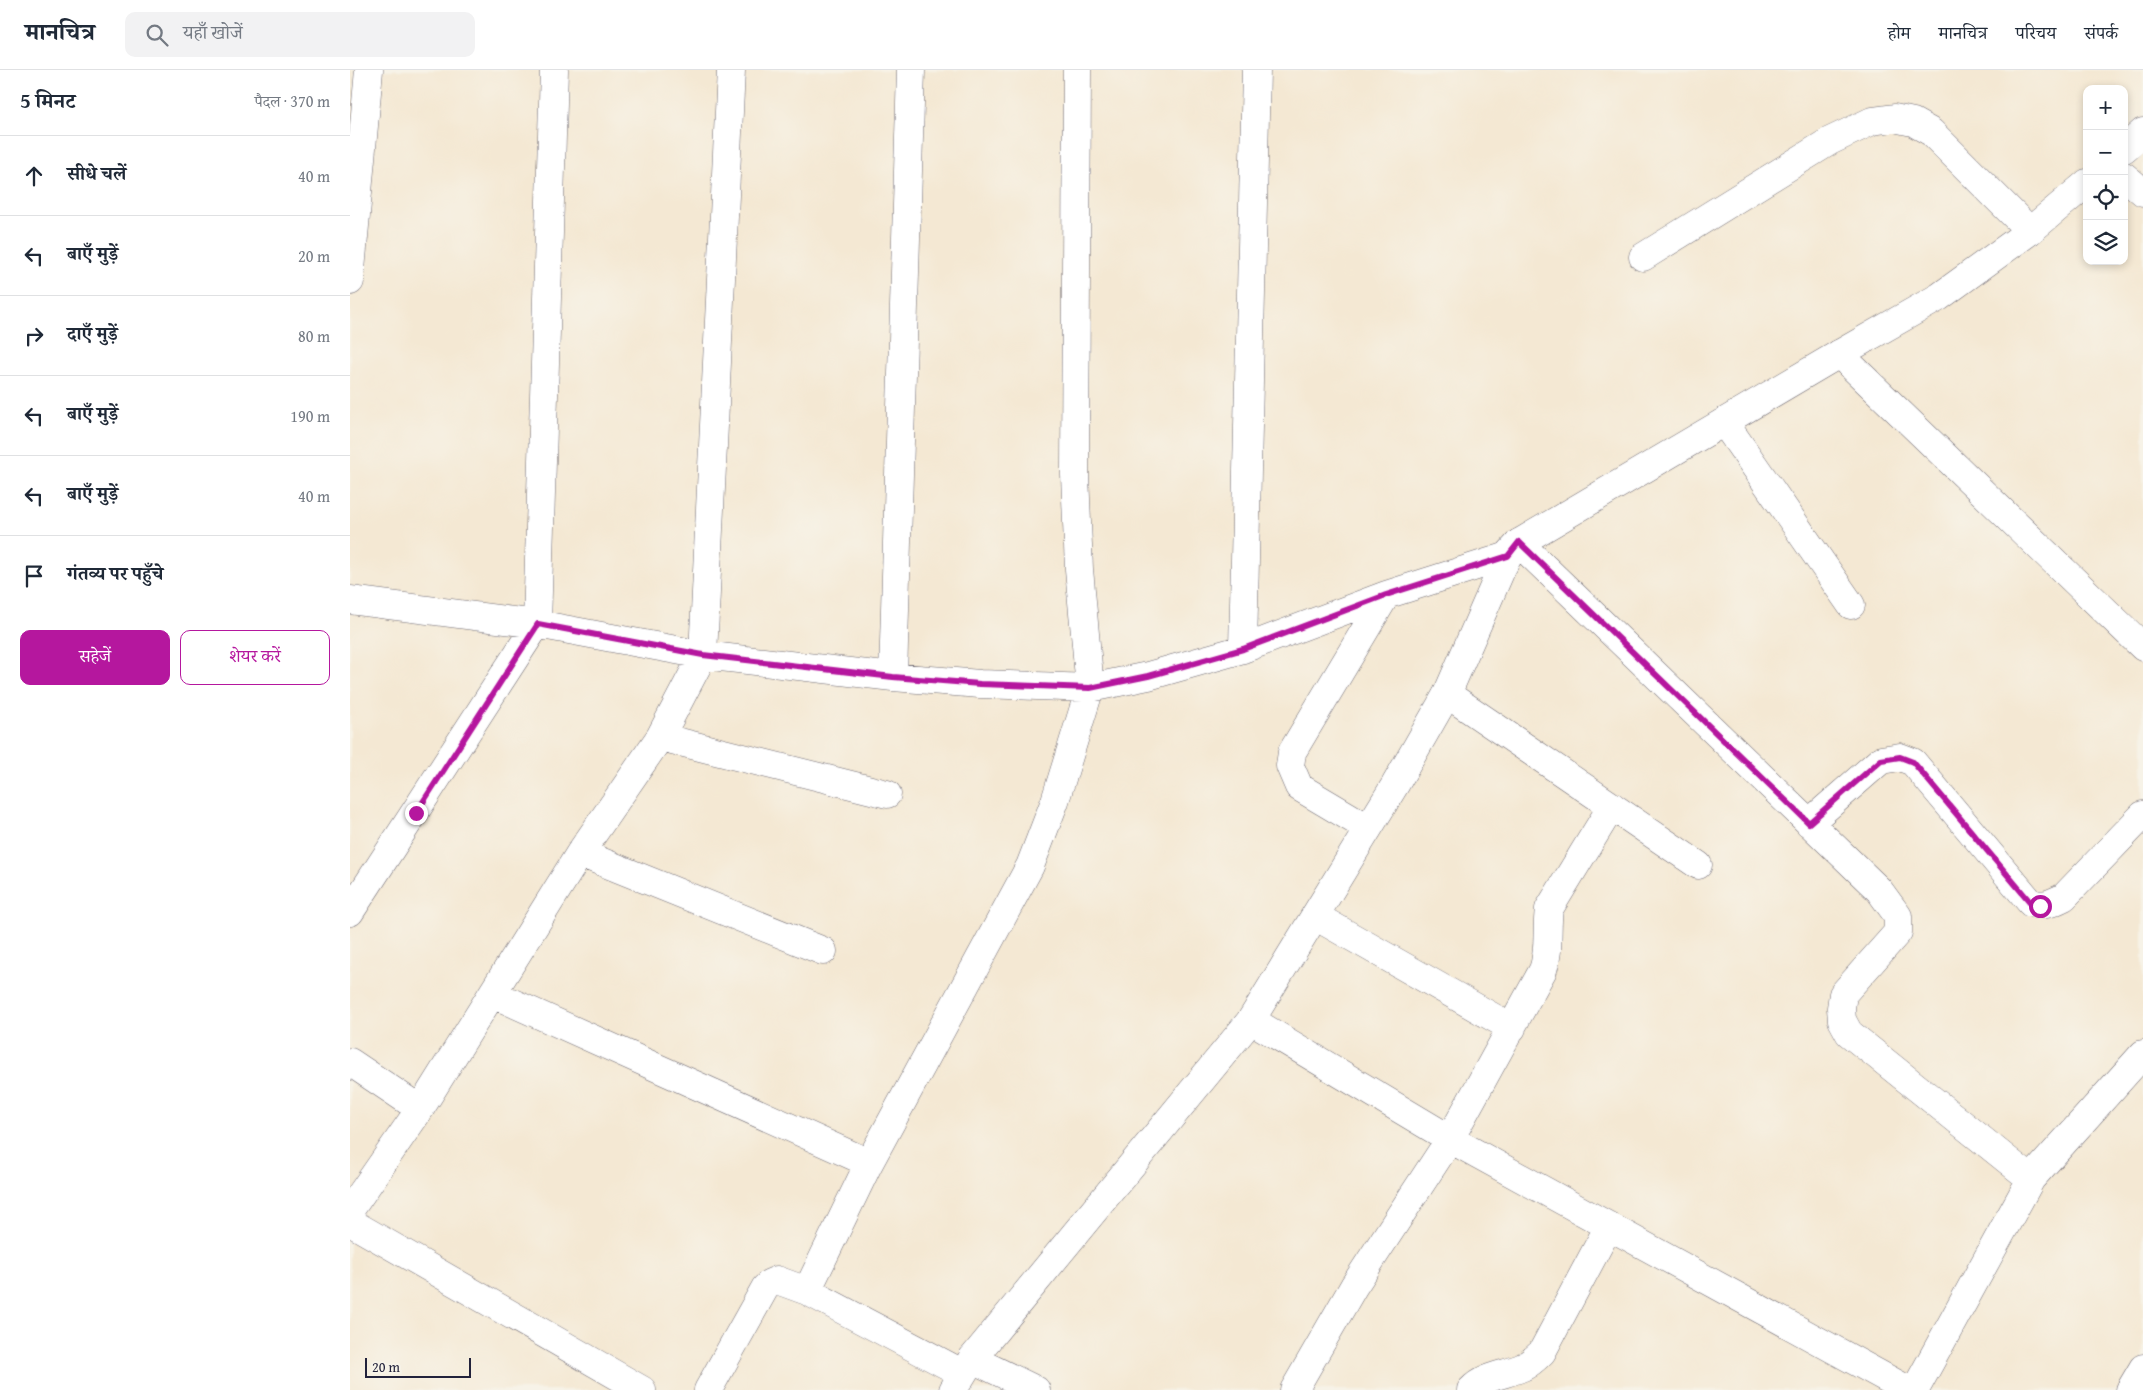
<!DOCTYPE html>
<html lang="hi">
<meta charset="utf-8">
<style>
body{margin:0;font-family:"Gentium Book Plus","Noto Serif Devanagari",serif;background:#f2f2f3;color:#1f2937}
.controls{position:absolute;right:15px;top:15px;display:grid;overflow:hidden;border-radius:10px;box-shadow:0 2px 8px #0003}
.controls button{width:45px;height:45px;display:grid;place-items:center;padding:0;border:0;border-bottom:1px solid #e0e1e3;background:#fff;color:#1f2937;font:25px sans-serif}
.scale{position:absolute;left:15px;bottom:12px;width:106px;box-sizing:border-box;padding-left:5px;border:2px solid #22223b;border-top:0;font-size:14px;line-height:18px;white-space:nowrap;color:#22223b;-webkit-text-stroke:4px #f7f3e8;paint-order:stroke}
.stop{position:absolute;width:15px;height:15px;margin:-11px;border:4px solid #b5179e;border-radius:50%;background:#fff}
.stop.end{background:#b5179e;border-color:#fff;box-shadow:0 1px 5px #0008}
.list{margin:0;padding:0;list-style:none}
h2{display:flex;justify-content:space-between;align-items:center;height:65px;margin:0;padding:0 20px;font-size:21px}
h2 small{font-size:16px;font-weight:400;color:#747a83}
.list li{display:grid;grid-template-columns:32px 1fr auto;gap:15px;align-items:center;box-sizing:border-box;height:80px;padding:0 20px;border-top:1px solid #e0e1e3}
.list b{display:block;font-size:19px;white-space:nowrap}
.list em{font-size:16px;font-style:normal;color:#747a83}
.actions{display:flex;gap:10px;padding:15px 20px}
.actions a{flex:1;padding:11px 0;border:1px solid #b5179e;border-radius:10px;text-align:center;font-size:18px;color:#b5179e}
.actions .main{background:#b5179e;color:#fff}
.icon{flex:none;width:28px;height:28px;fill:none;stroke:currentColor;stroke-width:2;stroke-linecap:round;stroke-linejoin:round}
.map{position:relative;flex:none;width:1793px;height:1320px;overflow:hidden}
header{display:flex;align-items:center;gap:30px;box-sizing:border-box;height:70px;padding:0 25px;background:#fff;border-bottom:1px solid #e0e1e3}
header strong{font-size:24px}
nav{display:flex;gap:28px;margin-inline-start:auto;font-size:18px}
.search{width:350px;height:45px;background:#f2f2f3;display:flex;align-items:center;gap:12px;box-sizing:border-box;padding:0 18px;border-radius:10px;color:#747a83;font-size:19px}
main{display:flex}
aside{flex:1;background:#fff}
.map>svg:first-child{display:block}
</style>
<header>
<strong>मानचित्र</strong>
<div class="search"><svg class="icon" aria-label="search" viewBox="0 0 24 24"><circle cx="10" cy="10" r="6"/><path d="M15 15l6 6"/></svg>यहाँ खोजें</div>
<nav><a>होम</a><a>मानचित्र</a><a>परिचय</a><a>संपर्क</a></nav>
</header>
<main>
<aside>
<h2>5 मिनट<small>पैदल · 370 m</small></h2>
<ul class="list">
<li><svg class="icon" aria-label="ahead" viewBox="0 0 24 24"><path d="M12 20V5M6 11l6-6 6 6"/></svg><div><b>सीधे चलें</b></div><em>40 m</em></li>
<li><svg class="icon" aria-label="left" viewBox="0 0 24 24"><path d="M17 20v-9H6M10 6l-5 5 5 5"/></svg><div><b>बाएँ मुड़ें</b></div><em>20 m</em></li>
<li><svg class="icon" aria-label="right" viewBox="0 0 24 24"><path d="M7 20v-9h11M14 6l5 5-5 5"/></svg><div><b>दाएँ मुड़ें</b></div><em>80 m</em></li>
<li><svg class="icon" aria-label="left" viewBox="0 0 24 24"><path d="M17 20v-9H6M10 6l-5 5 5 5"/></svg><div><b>बाएँ मुड़ें</b></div><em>190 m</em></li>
<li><svg class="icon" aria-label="left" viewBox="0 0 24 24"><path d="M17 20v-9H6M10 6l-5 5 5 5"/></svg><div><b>बाएँ मुड़ें</b></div><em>40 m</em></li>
<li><svg class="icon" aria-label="arrive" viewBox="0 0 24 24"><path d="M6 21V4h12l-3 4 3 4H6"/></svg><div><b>गंतव्य पर पहुँचे</b></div></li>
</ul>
<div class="actions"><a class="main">सहेजें</a><a>शेयर करें</a></div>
</aside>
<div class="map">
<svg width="1793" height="1320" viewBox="0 0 1793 1320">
<rect width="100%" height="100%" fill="#f7f3e8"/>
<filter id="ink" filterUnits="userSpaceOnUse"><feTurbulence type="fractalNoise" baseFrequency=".02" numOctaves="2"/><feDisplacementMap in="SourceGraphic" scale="10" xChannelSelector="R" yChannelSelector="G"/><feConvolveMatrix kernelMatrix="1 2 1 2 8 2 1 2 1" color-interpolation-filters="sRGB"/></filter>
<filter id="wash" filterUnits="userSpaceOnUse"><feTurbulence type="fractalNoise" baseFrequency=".0096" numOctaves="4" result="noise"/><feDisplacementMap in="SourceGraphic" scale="20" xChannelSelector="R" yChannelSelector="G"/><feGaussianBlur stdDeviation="1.12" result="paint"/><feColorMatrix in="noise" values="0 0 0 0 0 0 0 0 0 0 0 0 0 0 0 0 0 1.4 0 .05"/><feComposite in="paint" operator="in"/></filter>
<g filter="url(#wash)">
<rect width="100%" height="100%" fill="#f4e8d3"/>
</g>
<g filter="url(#ink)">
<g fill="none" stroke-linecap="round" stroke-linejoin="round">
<defs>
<path id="minor" d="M 1774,106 L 1793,122
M 1293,187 L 1480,71 L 1522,51 L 1544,48 L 1563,52 L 1581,62 L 1680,161
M 0,211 L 19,0
M 1489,284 L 1793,577
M 1374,352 L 1501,535
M 1169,473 L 1529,820 L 1548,846 L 1548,862 L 1493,924 L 1491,938 L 1492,950 L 1499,963 L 1681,1109
M 0,530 L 187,554 L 353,585 L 543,607 L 630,614 L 740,618 L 798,606 L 893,579 L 1036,525 L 1158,486
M 893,579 L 906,0
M 543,607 L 561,0
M 1097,624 L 1348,795
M 310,667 L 537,724
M 1459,753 L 1531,690 L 1550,687 L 1563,692 L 1681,833 C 1694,837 1702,833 1714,827 L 1793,745
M 1018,758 L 949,717 L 940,696 L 942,682 L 1036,525
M 230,783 L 473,881
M 0,842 L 187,554 L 204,0
M 965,846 L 1162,958
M 143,924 L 519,1093
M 901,950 L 1100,1069 L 1558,1320
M 0,992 L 70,1039
M 0,1140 L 70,1039 L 230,783 L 310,667 L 353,585 L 381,0
M 0,1152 L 292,1320
M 457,1221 L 519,1093 L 680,796 L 705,731 L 740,618 L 729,499 L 725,405 L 727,0
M 622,1289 L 686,1320
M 358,1320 L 415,1218 L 420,1213 L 427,1210 L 457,1221 L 612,1303
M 944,1320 L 1004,1216 L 1100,1069 L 1193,900 C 1200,880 1196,860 1199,839 L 1262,736
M 1121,1320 C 1135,1305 1156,1305 1173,1297 C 1181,1293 1186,1288 1192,1282 L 1259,1156
M 1565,1320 L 1681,1109 L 1793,984
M 1780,1320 L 1793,1298"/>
<path id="tertiary" d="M 1774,79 L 1793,62
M 603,1320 L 622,1289 L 901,950 L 1045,715 L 1097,624 L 1152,498 L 1160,483 L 1169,473 L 1489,284 L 1589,227 L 1680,161 L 1737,113"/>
</defs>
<!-- minor casing -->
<use href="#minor" stroke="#6c6770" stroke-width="29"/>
<!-- tertiary casing -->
<use href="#tertiary" stroke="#6c6770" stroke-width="29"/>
<!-- minor -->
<use href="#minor" stroke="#fff" stroke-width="28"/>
<!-- tertiary -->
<use href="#tertiary" stroke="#fff" stroke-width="28"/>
</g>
</g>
<g fill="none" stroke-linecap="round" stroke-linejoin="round" filter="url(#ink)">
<!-- route -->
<path stroke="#b5179e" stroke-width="6" d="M 66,743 L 188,554 L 353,585 L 543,607 L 630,614 L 740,618 L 798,606 L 893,579 L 1036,525 L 1158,486 L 1169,472 L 1459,753 L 1531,690 L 1550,687 L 1563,692 L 1681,833 L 1690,836"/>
</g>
</svg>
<div class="controls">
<button>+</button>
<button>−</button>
<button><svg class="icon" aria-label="locate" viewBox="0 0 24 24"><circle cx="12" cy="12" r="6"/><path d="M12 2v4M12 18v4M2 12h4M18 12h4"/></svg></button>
<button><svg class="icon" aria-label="layers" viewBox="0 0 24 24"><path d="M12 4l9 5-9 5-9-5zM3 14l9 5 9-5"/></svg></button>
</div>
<div class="scale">20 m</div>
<div class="stop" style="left:1690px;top:836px"></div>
<div class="stop end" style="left:66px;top:743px"></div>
</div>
</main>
